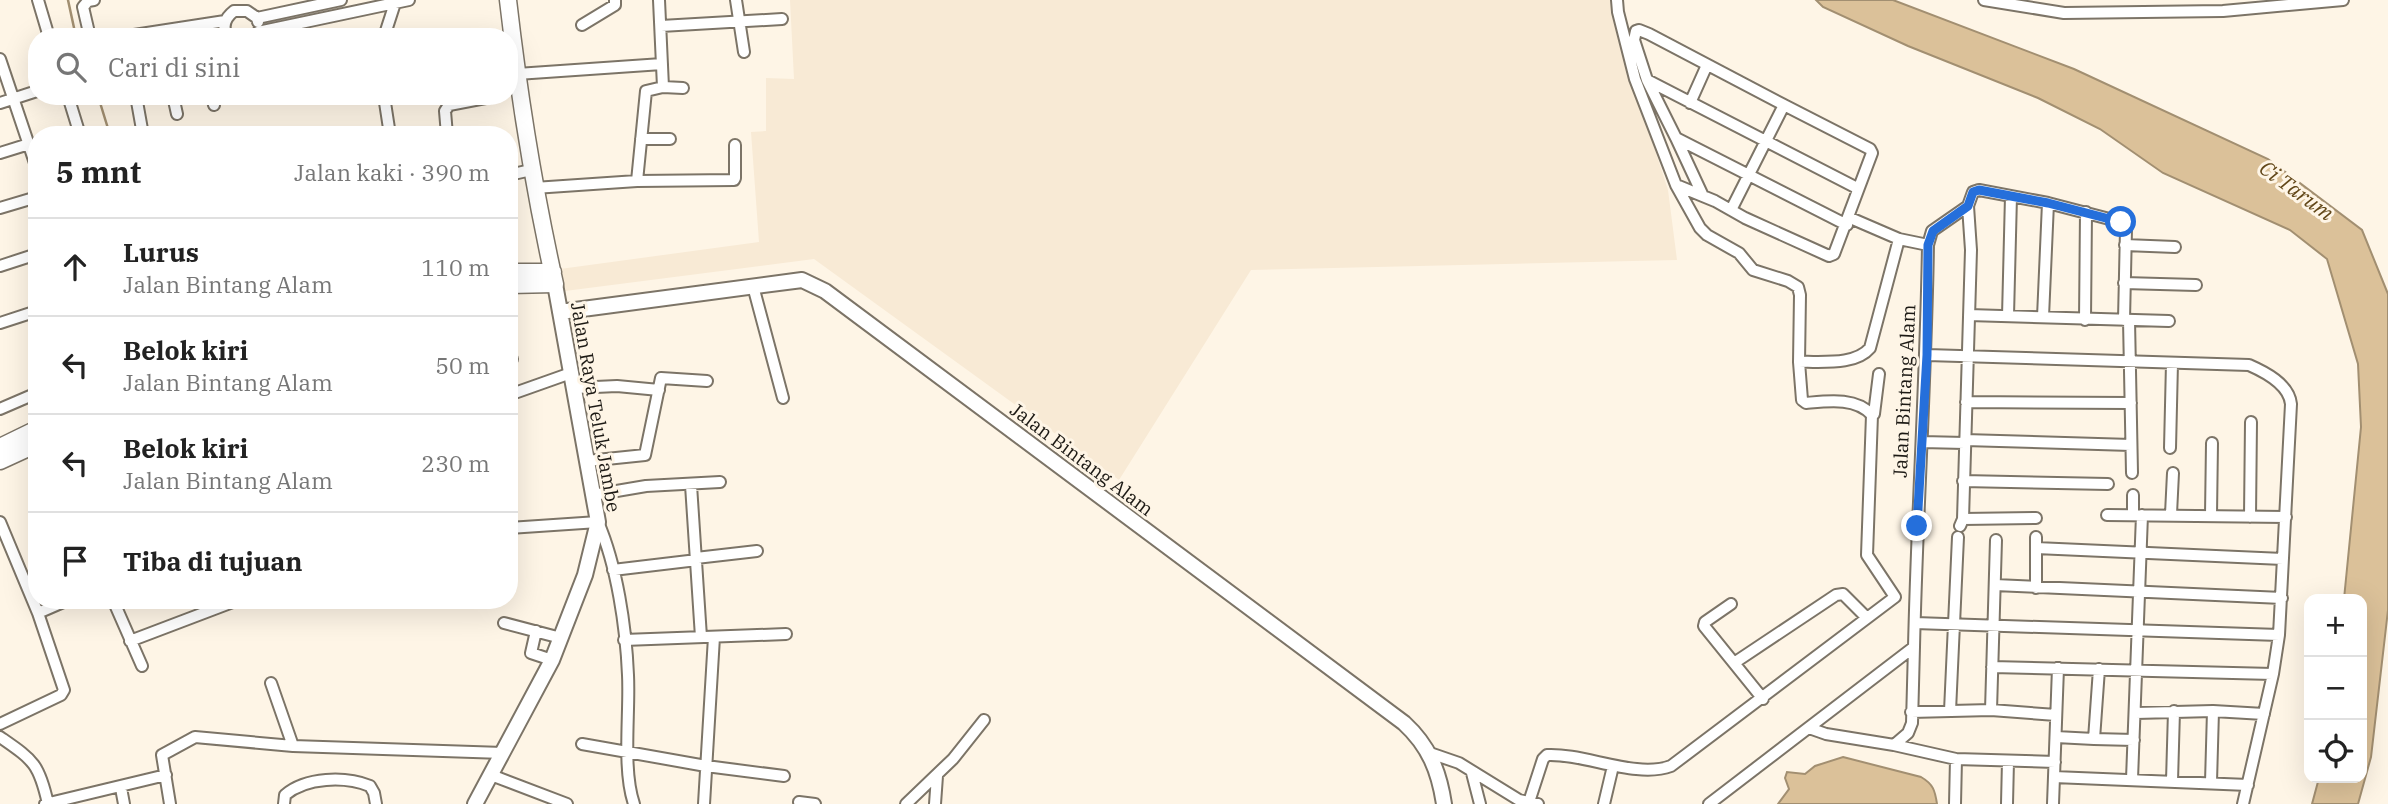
<!DOCTYPE html>
<html lang="id">
<meta charset="utf-8">
<style>
body{margin:0;font-family:"IBM Plex Serif",serif;background:#f2f2f2;color:#222}
.controls{position:absolute;right:21px;bottom:21px;display:grid;overflow:hidden;border-radius:14px;box-shadow:0 7px 28px #0002}
.controls button{width:63px;height:63px;display:grid;place-items:center;padding:0;border:0;border-bottom:2px solid #e0e0e0;background:#fff;color:#222;font:35px sans-serif}
.stop{position:absolute;width:21px;height:21px;margin:-16px;border:5px solid #256fdb;border-radius:50%;background:#fff}
.stop.end{background:#256fdb;border-color:#fff;box-shadow:0 2px 7px #0008}
.list{margin:0;padding:0;list-style:none}
h2{display:flex;justify-content:space-between;align-items:center;height:91px;margin:0;padding:0 28px;font-size:30px}
h2 small{font-size:23px;font-weight:400;color:#767676}
.list li{display:grid;grid-template-columns:46px 1fr auto;gap:21px;align-items:center;box-sizing:border-box;height:98px;padding:0 28px;border-top:2px solid #e0e0e0}
.list b{display:block;font-size:26px;white-space:nowrap}
.list p{margin:0;font-size:23px;white-space:nowrap;color:#767676}
.list em{font-size:23px;font-style:normal;color:#767676}
.icon{flex:none;width:38px;height:38px;fill:none;stroke:currentColor;stroke-width:2;stroke-linecap:round;stroke-linejoin:round}
.map{position:relative;flex:none;width:2388px;height:804px;overflow:hidden}
.search{position:absolute;background:#fff;box-shadow:0 7px 28px #0002;left:28px;top:28px;width:490px;height:77px;display:flex;align-items:center;gap:18px;box-sizing:border-box;padding:0 24px;border-radius:28px;color:#767676;font-size:26px}
.panel{position:absolute;background:#fff;box-shadow:0 7px 28px #0002;left:28px;top:126px;width:490px;height:483px;border-radius:28px}
.map>svg:first-child{display:block}
</style>
<div class="map">
<svg width="2388" height="804" viewBox="0 0 2388 804">
<rect width="100%" height="100%" fill="#fef5e6"/>
<!-- built -->
<path fill="#f8ead5" d="M 790,0 L 1612,0 L 1612,17 L 1668,190 L 1677,260 L 1251,270 L 1119,480 L 814,259 L 565,291 L 560,269 L 759,242 L 751,132 L 766,131 L 766,78 L 794,79 Z"/>
<!-- water -->
<path fill="#dbc199" stroke="#a28f71" stroke-width="2" d="M 1816,0 L 1893,0 L 2074,69 L 2268,159 L 2362,230 L 2388,294 L 2388,610 L 2371,757 L 2358,804 L 2312,804 L 2319,778 L 2362,778 L 2362,599 L 2344,599 L 2361,427 L 2358,364 L 2327,259 L 2290,230 L 2163,173 L 2100,129 L 2038,98 L 1908,46 L 1823,7 Z
M 1843,757 L 1921,777 C 1933,784 1935,790 1937,804 L 1778,804 L 1789,789 L 1785,778 L 1787,772 L 1805,774 L 1815,766 Z"/>
<g fill="none" stroke-linecap="round" stroke-linejoin="round">
<!-- stream -->
<path stroke="#a28f71" stroke-width="2.5" d="M 68,0 L 76,37
M 98,96 L 110,135"/>
<defs>
<path id="street" d="M 38,0 L 49,37
M 659,0 L 663,87
M 736,0 L 744,52
M 1984,0 L 2064,13 L 2223,11 L 2343,0
M 257,18 L 341,0
M 582,25 L 615,5 L 615,0
M 661,26 L 782,19
M 258,32 L 409,0
M 90,37 L 83,7 L 88,1 L 94,0
M 121,37 L 225,21
M 209,37 L 226,34
M 228,37 C 221,27 225,18 234,11 L 247,11 L 257,18 L 258,22
M 384,37 L 395,3
M 0,59 L 37,169
M 517,74 L 662,64
M 1647,80 L 1857,188
M 68,96 L 80,135
M 136,96 L 143,135
M 173,96 L 177,114
M 212,96 L 214,105
M 384,96 L 390,135
M 0,103 L 37,91
M 1690,103 L 1707,65
M 1784,105 L 1649,34 L 1639,30 L 1636,31 L 1634,40 L 1647,80 L 1676,138 L 1847,225
M 447,135 L 445,111 L 449,105 L 496,96
M 1676,138 L 1703,196
M 641,139 L 670,139
M 0,153 L 29,144
M 509,175 L 531,170
M 637,181 L 646,91 L 663,87 L 683,88
M 1676,185 L 1715,201 L 1745,218 L 1829,256 L 1834,254 L 1872,153 L 1870,149 L 1784,105 L 1731,210
M 534,188 L 637,181 L 734,180 L 735,178 L 735,145
M 0,208 L 37,197
M 1848,217 L 1899,239 L 1928,245
M 2125,245 L 2175,247
M 0,266 L 37,254
M 2124,283 L 2196,285
M 753,286 L 783,398
M 1969,315 L 2169,321
M 2008,316 L 2011,196
M 2043,317 L 2048,203
M 2085,320 L 2086,212
M 2129,320 L 2132,473
M 0,323 L 37,311
M 1927,355 L 2249,365 C 2265,372 2289,384 2291,404 L 2279,635 L 2273,674 L 2243,804
M 509,359 L 512,359
M 1799,362 C 1820,361 1855,366 1870,348 L 1899,239
M 574,388 L 617,386 L 659,390
M 509,395 L 571,373
M 1966,402 L 2131,403
M 0,409 L 37,393
M 1872,415 L 1874,414 L 1879,374
M 1965,440 L 2131,445
M 1922,442 L 1965,443
M 2170,448 L 2172,363
M 587,461 L 645,455 L 661,378 L 707,381
M 1963,481 L 2108,484
M 691,485 L 701,637
M 593,495 L 646,486 L 720,482
M 2171,514 L 2173,473
M 2107,515 L 2286,517
M 2133,515 L 2133,495
M 2211,515 L 2212,443
M 2250,517 L 2251,422
M 1963,519 L 2036,518
M 0,522 L 38,613 L 64,690 L 61,695 L 0,724
M 1960,526 L 1963,519 L 1971,250 L 1968,206
M 509,528 L 598,522 C 617,566 626,627 628,675 C 630,713 622,769 634,804
M 2036,548 L 2283,559
M 696,558 L 757,551
M 613,570 L 697,560
M 1995,585 L 2282,598
M 2036,588 L 2036,537
M 113,600 L 142,666
M 1731,604 L 1705,622 L 1704,626 L 1763,699
M 38,613 L 68,600
M 504,623 L 561,638
M 1915,623 L 2279,635
M 536,631 L 531,653 L 552,660
M 624,640 L 786,634
M 130,641 L 238,600
M 1734,663 L 1836,595 L 1843,594 L 1867,618
M 1992,667 L 2273,674
M 271,683 L 293,746
M 1991,710 L 1996,540
M 1950,711 L 1958,537
M 1911,712 L 1991,710 L 2056,715
M 2136,713 L 2213,711 L 2264,714
M 1809,728 L 1826,734 L 1894,745 L 1956,759 L 2055,762
M 0,737 C 33,760 39,763 48,804
M 2056,737 L 2094,739 L 2099,669
M 2094,739 L 2134,740
M 582,744 L 706,766 L 784,776
M 1894,745 L 1908,733 L 1912,723 L 1914,647
M 1430,753 L 1459,763 L 1519,800 L 1538,804
M 1472,773 L 1480,804
M 491,775 L 567,804
M 2054,777 L 2248,785
M 2132,779 L 2142,515
M 2172,781 L 2174,711
M 2211,782 L 2213,711
M 121,788 L 124,804
M 799,802 L 815,804
M 1529,802 L 1543,759 L 1547,755 C 1584,753 1636,779 1671,766 L 1895,597 L 1867,555 L 1872,415 C 1856,397 1828,401 1806,403 L 1802,400 L 1799,362 L 1800,295 L 1798,287 L 1788,281 L 1753,270 L 1739,253 L 1707,235 L 1700,228 L 1676,185 L 1635,79 L 1618,12 L 1617,0
M 45,804 L 166,775
M 170,804 L 162,755 L 195,737 L 293,746 L 503,753
M 284,804 L 285,795 C 306,777 345,776 370,786 L 374,793 L 376,804
M 704,804 L 714,637
M 906,804 L 953,759 L 984,720
M 935,804 L 937,776
M 1604,804 L 1613,766
M 1709,804 L 1914,647 C 1917,513 1926,379 1928,245 L 1932,231 L 1968,206 L 1973,192 L 1979,190 L 2048,203 L 2121,222 L 2126,229 L 2124,320
M 1955,804 L 1956,759
M 2007,804 L 2008,761
M 2053,804 L 2058,668"/>
<path id="secondary" d="M 560,312 L 802,280 L 825,291 L 1404,723 C 1429,746 1439,771 1444,804
M 475,804 L 552,660 L 585,575 L 598,522 L 555,284"/>
<path id="primary" d="M 508,0 C 519,96 534,190 555,284 L 509,285
M 509,272 L 553,272
M 0,447 L 37,429
M 0,461 L 37,444"/>
</defs>
<!-- street casing -->
<use href="#street" stroke="#7c7467" stroke-width="14"/>
<!-- secondary casing -->
<use href="#secondary" stroke="#7c7467" stroke-width="18"/>
<!-- primary casing -->
<use href="#primary" stroke="#7c7467" stroke-width="19"/>
<!-- street -->
<use href="#street" stroke="#fff" stroke-width="10"/>
<!-- secondary -->
<use href="#secondary" stroke="#fff" stroke-width="14"/>
<!-- primary -->
<use href="#primary" stroke="#fff" stroke-width="16"/>
</g>
<g fill="none" stroke-linecap="round" stroke-linejoin="round">
<!-- route -->
<path stroke="#256fdb" stroke-width="9" d="M 1917,526 L 1927,355 L 1928,245 L 1933,231 L 1968,206 L 1973,192 L 1979,190 L 2048,203 L 2121,222"/>
</g>
<g text-anchor="middle" dominant-baseline="central" stroke-width="6" stroke-linejoin="round" paint-order="stroke">
<!-- street labels -->
<g font-size="19" fill="#1c1914" stroke="#fef5e6">
<text transform="translate(1904 391) rotate(-87)">Jalan Bintang Alam</text>
<text transform="translate(596 407) rotate(80)">Jalan Raya Teluk Jambe</text>
<text transform="translate(1082 459) rotate(37)">Jalan Bintang Alam</text>
</g>
<!-- water labels -->
<g font-size="21" font-style="italic" fill="#624718" stroke="#fef5e6">
<text transform="translate(2297 190) rotate(36)">Ci Tarum</text>
</g>
</g>
</svg>
<div class="controls">
<button>+</button>
<button>−</button>
<button><svg class="icon" aria-label="locate" viewBox="0 0 24 24"><circle cx="12" cy="12" r="6"/><path d="M12 2v4M12 18v4M2 12h4M18 12h4"/></svg></button>
</div>
<div class="stop" style="left:2121px;top:222px"></div>
<div class="stop end" style="left:1917px;top:526px"></div>
<div class="search"><svg class="icon" aria-label="search" viewBox="0 0 24 24"><circle cx="10" cy="10" r="6"/><path d="M15 15l6 6"/></svg>Cari di sini</div>
<section class="panel">
<h2>5 mnt<small>Jalan kaki · 390 m</small></h2>
<ul class="list">
<li><svg class="icon" aria-label="ahead" viewBox="0 0 24 24"><path d="M12 20V5M6 11l6-6 6 6"/></svg><div><b>Lurus</b><p>Jalan Bintang Alam</p></div><em>110 m</em></li>
<li><svg class="icon" aria-label="left" viewBox="0 0 24 24"><path d="M17 20v-9H6M10 6l-5 5 5 5"/></svg><div><b>Belok kiri</b><p>Jalan Bintang Alam</p></div><em>50 m</em></li>
<li><svg class="icon" aria-label="left" viewBox="0 0 24 24"><path d="M17 20v-9H6M10 6l-5 5 5 5"/></svg><div><b>Belok kiri</b><p>Jalan Bintang Alam</p></div><em>230 m</em></li>
<li><svg class="icon" aria-label="arrive" viewBox="0 0 24 24"><path d="M6 21V4h12l-3 4 3 4H6"/></svg><div><b>Tiba di tujuan</b></div></li>
</ul>
</section>
</div>
